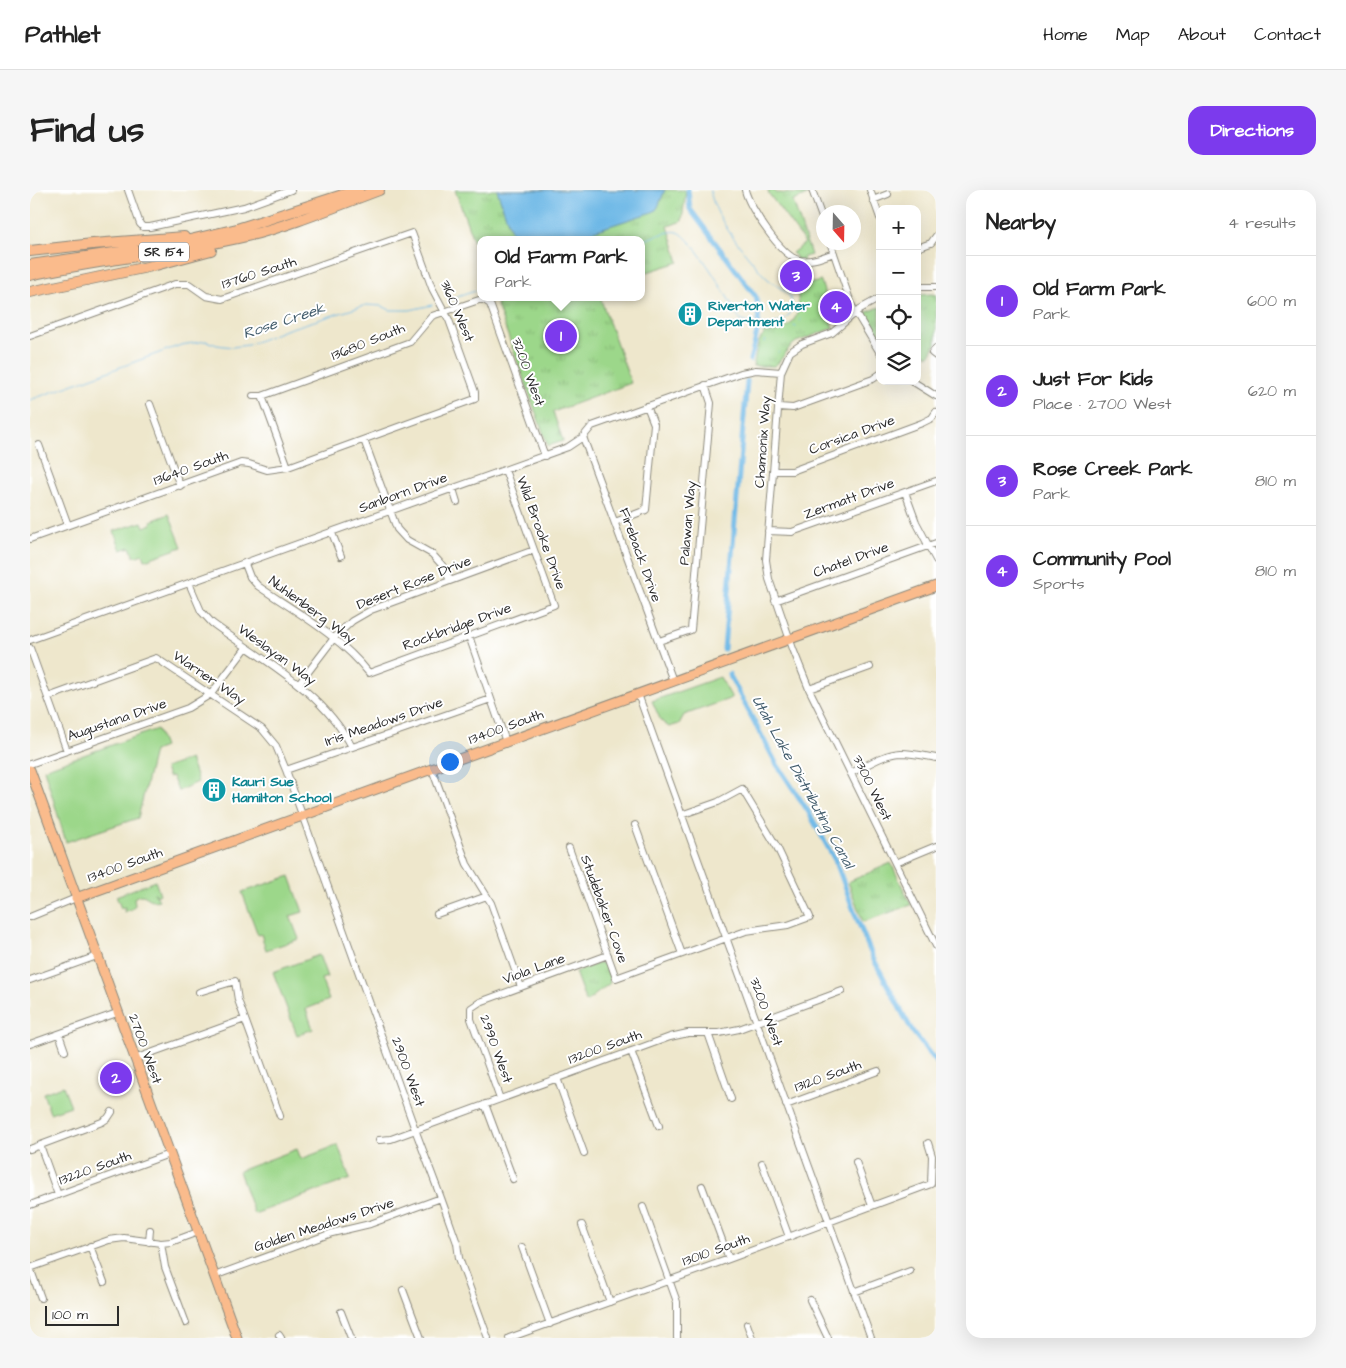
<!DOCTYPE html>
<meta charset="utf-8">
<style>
body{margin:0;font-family:"Architects Daughter",sans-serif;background:#f6f6f6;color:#222}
.controls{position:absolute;right:15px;top:15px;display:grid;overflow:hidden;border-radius:10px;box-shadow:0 5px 20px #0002}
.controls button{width:45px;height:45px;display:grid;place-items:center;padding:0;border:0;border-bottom:1px solid #e0e0e0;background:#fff;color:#222;font:25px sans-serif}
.compass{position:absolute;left:786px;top:15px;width:45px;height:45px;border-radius:50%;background:#fff;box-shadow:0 5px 20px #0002;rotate:160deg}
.scale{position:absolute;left:15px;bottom:12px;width:74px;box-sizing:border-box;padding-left:5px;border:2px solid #2b2b2b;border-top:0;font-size:14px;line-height:18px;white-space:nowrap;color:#2b2b2b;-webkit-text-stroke:4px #fff;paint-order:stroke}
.you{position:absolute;left:419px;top:571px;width:18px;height:18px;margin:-12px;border:4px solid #fff;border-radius:50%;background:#1a73e8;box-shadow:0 0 0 8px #1a73e833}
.badge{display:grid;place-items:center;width:32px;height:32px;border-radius:50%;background:#7c3aed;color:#fff;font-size:16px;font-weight:700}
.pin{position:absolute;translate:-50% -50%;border:2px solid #fff;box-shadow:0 1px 5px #0006}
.popup{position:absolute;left:447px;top:46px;width:168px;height:65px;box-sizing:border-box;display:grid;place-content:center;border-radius:10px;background:#fff;filter:drop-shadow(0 1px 4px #0005);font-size:16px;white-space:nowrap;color:#767676}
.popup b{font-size:19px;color:#222}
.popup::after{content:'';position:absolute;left:50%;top:100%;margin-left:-10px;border:10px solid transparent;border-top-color:#fff}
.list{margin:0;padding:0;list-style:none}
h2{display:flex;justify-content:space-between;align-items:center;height:65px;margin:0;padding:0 20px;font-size:21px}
h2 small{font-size:16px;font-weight:400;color:#767676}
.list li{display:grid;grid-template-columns:32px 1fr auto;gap:15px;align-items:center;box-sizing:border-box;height:90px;padding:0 20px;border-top:1px solid #e0e0e0}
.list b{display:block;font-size:19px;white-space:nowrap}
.list p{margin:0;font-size:16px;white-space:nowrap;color:#767676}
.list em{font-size:16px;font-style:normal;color:#767676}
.icon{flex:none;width:28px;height:28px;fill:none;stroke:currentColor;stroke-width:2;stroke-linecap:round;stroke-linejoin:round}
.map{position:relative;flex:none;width:906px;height:1148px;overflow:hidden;border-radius:15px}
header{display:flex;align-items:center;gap:30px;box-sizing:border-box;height:70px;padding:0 25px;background:#fff;border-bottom:1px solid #e0e0e0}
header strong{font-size:24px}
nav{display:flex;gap:28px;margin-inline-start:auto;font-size:18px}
.intro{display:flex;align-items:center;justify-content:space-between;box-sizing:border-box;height:120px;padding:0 30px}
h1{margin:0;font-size:35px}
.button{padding:12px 22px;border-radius:15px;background:#7c3aed;color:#fff;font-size:18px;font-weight:700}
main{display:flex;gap:30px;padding:0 30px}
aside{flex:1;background:#fff;border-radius:15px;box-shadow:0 5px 20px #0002}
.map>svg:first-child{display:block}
</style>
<header>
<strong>Pathlet</strong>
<nav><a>Home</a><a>Map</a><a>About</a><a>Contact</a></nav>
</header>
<div class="intro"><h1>Find us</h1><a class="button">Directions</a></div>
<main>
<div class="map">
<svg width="906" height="1148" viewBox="0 0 906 1148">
<defs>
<pattern id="park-tufts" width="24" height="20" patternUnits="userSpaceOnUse" patternTransform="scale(1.25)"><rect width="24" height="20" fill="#9cd78a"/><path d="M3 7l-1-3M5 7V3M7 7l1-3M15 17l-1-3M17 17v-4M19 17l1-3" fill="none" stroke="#87b977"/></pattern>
</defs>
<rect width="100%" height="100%" fill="#fff"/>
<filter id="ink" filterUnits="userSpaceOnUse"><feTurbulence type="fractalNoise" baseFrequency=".02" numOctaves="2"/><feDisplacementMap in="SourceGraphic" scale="10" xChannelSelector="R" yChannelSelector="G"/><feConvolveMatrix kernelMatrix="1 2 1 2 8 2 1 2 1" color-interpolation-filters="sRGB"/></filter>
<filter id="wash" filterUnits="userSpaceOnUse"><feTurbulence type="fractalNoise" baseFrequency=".0096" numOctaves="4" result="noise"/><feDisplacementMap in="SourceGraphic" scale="20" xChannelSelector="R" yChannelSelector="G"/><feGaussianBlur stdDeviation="1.12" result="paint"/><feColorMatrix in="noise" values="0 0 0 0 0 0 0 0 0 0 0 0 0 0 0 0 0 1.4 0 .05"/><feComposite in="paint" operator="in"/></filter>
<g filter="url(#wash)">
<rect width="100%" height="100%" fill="#eee7cc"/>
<!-- green -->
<path fill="#9cd78a" stroke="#64815a" d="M 139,324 L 152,357 L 115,370 L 113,364 L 104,367 L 100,357 L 91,360 L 84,341 L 112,332 L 114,337 L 122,334 L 121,331 Z
M 690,487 L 702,508 L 654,525 L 649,534 L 639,537 L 631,531 L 622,511 Z
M 127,539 L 134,557 L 124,561 L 108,628 L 36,652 L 14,579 Z
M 160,569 L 168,592 L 148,601 L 142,586 L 138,587 L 135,578 Z
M 260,686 L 273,722 L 260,726 L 269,749 L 236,760 L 231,744 L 228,745 L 212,702 Z
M 125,691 L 130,704 L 127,706 L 125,703 L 124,703 L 129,710 C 118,714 116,699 104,708 L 105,715 L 102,719 L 94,722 L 95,717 L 91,718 L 86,706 Z
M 289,765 L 297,787 L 291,789 L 299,810 L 276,819 L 283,839 L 267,845 L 243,782 Z
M 33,896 L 41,916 L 20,923 L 13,903 Z
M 308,955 L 320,989 L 224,1024 L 209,981 L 267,959 L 271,969 Z"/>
<!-- park -->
<path fill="url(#park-tufts)" stroke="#64815a" d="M 425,0 L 656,0 L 652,31 L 638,36 L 649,72 L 611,84 L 611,50 L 451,50 L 451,72 Z
M 738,0 L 745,0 L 745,3 L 779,4 L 763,11 L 781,65 L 774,67 L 771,81 L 774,95 L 791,91 L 797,112 L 795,113 L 803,138 L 766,152 L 760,157 L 748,173 L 744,176 L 723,176 C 726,167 726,151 734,145 L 733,142 C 757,147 774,126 767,103 C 766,98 760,95 757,92 L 765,81 L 766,66 L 762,63 L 775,53 L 739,4 Z
M 902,104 L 906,105 L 906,154 L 899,166 L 887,158 L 887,105 Z
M 464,107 L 570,107 L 601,193 L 523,222 L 533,251 L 518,256 Z
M 850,117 L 850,150 L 835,126 L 835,123 Z
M 861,673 L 881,715 L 833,732 L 818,692 Z
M 569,773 L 575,773 L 578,776 L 580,793 L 556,812 L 545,782 Z"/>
<!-- water -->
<path fill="#6db8e6" stroke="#4c7288" d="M 467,0 L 635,0 L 628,17 L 625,21 L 537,50 L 484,50 Z"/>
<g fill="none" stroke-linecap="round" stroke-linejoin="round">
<!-- stream -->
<path stroke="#6db8e6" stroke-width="1" d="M 680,0 C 685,28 708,54 726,76 C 730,81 734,86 739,90 C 747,97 762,102 762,114 C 763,130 746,134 734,136
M 611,51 C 619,49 641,39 648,42 C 662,46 703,115 710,130 L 720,134
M 765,103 L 765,104
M 420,111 L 430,106 L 451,99
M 770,129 L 770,131
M 764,136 L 766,137
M 734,152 L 735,150
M 748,163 L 749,162
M 0,210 L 151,155 L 176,151 L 187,155 L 202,157 L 218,155 L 255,140 L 336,115 L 352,116 L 360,120 L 380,120 L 402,115
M 106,843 L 106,841"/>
<!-- canal -->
<path stroke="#6db8e6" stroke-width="5" d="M 658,0 L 660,19 L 726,107 C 732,128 726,149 720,170
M 694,459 L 717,191
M 699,484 L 746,573 L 778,621 L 806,672 L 825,724 L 843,768 L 874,826 L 883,842 L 906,872"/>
</g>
</g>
<g filter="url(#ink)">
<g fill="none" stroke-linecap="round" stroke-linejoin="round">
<defs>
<path id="minor" d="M 98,0 L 110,34 L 113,37 L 120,37 L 214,17 L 261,0
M 715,0 C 719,17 752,67 769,70 C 781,72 793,67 804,63
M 782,0 L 794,33
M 840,0 L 850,28
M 843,10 L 858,4
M 800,52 L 822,116 L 850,163
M 887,58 L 901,53 L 906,46
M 887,97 L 906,97
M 850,108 L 830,119 L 802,143 L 772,154 L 760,162 L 751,182 L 736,370 L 739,389 L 763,459 L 779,499 L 906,756
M 0,146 L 145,94 L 159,94 L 176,106 L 192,109 L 382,43 L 402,98 L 419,130 L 445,202 L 445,209 L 258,277 L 237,280 L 219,274 L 211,273 L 0,349
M 906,158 L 902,163 L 906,166
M 882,191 L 906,206
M 223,206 L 232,206 L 380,152 L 402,126 L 449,110 L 454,110 L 460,114 L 515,266
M 232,206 L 258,277
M 120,214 L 150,296
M 748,217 L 763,218 L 843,189 L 850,184
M 553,247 L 643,491
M 334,250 L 367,339 L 377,350 L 402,364 L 412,375 L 420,390
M 9,255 L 38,335
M 743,281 L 762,281 L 892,233 L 902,228 L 906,222
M 423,299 L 427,312
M 875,302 L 886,332 L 906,370
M 585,332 L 616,320 L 624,234 L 617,216
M 738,341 L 762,342 L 906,291
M 302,343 L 311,366
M 215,374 L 220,387 L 228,396 C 266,422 310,446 339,483 L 524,415 L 475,280
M 159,393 L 171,421 L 182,433 C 232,470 292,500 322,557
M 745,411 L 906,353
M 439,446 L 476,552
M 0,450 L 538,257 L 553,247 L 562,236 L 711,183 L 726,180 L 751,182
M 629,451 L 661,440 L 681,213 L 675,195
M 0,458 L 37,561
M 269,494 L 304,448 L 322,431 L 341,420 L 504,360
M 779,499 L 840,477
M 608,504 L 841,1148
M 18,507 L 126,468 L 232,539 L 246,556 L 256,580 L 383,934 L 411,1008 L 427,1053 L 429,1068 L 458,1148
M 0,574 L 158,518 L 181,504 L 216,458
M 402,579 L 437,674 L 461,713 L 491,797
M 256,580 L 461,509
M 821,583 C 836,576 853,564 871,563 C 883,563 895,566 906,568
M 605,635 L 652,764
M 539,658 L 586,788 L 716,741 L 758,735 L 780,727 L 747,657 L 712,599 L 688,612 L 651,625
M 865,673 L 906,656
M 407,724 L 457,706
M 0,727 L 46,708
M 0,790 L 67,766
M 169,802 L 205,791 L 208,810 L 250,926
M 678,843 L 701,909
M 29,844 L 35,861
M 0,854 L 87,823
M 601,861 L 629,936
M 104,869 L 215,829
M 527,888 L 554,963
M 470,909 L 441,829 L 441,818 L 450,812 L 578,765
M 455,914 L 483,989
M 756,915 L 848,881
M 349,950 L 361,949 L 640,847 L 658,843 L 689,843 L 709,839 L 812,801
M 10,955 L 28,1005
M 0,959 L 72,932 L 78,928 L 82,922
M 826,972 L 842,1016
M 732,973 L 759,1047
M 672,996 L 699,1069
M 0,1015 L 139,964
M 613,1017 L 647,1112 L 647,1148
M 552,1035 L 580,1112
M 119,1052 L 120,1040
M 131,1053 L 135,1077 L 156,1133
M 60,1056 L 74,1092
M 492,1057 L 520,1134
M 0,1078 L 79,1050 L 94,1048 L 131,1053 L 141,1052 L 168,1042
M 0,1078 L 11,1108
M 184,1086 L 302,1043 L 340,1034 L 411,1008
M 373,1100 L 391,1148
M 824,1102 L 880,1081
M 780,1110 L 798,1148
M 311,1122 L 321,1148
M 717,1134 L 722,1148
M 249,1145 L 251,1148
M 479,1148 L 699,1069 L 901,994 L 902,966 L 898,953"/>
<path id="major" d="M 0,580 L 207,1148
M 46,708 L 906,396"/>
<path id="highway" d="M 147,53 L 207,39 L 328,0
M 0,61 L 63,54 L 154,47
M 0,75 L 105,60
M 0,85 C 72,69 145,63 217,46 C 262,35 306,16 349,0
M 0,102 L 122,76 L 181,60"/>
</defs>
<!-- minor casing -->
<use href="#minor" stroke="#8c897c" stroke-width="8"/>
<!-- major casing -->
<use href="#major" stroke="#8c897c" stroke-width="11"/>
<!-- highway casing -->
<use href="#highway" stroke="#8c897c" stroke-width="12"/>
<!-- minor -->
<use href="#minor" stroke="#fff" stroke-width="6"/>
<!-- major -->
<use href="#major" stroke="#fabb8c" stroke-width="9"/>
<!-- highway -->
<use href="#highway" stroke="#fabb8c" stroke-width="10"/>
</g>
</g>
<!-- icons -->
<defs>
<symbol id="building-disc" viewBox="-11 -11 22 22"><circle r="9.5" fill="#0f9aa8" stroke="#fff"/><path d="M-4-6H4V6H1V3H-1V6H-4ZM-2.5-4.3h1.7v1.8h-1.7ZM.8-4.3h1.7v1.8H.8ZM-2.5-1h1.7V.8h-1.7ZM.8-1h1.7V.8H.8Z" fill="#fff"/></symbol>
</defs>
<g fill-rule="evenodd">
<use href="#building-disc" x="646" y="110" width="28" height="28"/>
<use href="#building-disc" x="170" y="586" width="28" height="28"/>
</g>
<g text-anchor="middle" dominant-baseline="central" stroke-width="4" stroke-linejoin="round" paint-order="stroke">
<!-- shield labels -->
<rect fill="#fff" stroke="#6b6b6b" stroke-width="1" x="109" y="52.5" width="50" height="19" rx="4"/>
<g font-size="12" font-weight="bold" fill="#2b2b2b">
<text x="134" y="62">SR 154</text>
</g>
<!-- street labels -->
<g font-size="14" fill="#2b2b2b" stroke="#fff">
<text transform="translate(229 83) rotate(-18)">13760 South</text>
<text transform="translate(427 121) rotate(67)">3160 West</text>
<text transform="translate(338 152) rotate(-22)">13680 South</text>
<text transform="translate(498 182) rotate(70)">3200 West</text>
<text transform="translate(822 245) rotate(-20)">Corsica Drive</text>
<text transform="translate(733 252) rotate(-86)">Chamonix Way</text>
<text transform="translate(161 278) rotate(-20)">13640 South</text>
<text transform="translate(373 303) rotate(-20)">Sanborn Drive</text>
<text transform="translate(819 309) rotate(-20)">Zermatt Drive</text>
<text transform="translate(658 333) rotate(-85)">Palawan Way</text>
<text transform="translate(511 343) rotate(70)">Wild Brooke Drive</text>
<text transform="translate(610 365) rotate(70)">Fireback Drive</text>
<text transform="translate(821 370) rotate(-20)">Chatel Drive</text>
<text transform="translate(384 393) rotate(-22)">Desert Rose Drive</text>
<text transform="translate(282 420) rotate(36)">Nuhlenberg Way</text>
<text transform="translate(427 437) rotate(-20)">Rockbridge Drive</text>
<text transform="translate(247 465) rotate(36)">Weslayan Way</text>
<text transform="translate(179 488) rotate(34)">Warner Way</text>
<text transform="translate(87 530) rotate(-19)">Augustana Drive</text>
<text transform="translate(354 532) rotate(-19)">Iris Meadows Drive</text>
<text transform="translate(476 537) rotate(-20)">13400 South</text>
<text transform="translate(842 598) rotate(64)">3300 West</text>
<text transform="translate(95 675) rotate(-20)">13400 South</text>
<text transform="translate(574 719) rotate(70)">Studebaker Cove</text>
<text transform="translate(504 779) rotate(-20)">Viola Lane</text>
<text transform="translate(736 822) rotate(70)">3200 West</text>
<text transform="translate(575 857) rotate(-20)">13200 South</text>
<text transform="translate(115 859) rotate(70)">2700 West</text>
<text transform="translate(466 859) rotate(70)">2990 West</text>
<text transform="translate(378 882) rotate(70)">2900 West</text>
<text transform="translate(798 886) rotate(-20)">13120 South</text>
<text transform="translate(65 978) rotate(-20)">13220 South</text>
<text transform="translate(294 1035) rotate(-18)">Golden Meadows Drive</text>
<text transform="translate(686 1060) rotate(-20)">13010 South</text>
</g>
<!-- culture labels -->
<g font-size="14" font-weight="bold" fill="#0d838f" stroke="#fff" text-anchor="start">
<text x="678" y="116">Riverton Water<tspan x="678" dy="16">Department</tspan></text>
<text x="202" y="592">Kauri Sue<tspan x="202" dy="16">Hamilton School</tspan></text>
</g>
<!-- water labels -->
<g font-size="15" font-style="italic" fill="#425c6c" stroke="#fff">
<text transform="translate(254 131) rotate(-18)">Rose Creek</text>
<text transform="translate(773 592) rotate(61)">Utah Lake Distributing Canal</text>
</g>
</g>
</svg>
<div class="controls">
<button>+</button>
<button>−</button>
<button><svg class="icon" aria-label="locate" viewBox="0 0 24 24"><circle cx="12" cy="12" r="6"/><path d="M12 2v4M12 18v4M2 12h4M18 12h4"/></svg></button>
<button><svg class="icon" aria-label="layers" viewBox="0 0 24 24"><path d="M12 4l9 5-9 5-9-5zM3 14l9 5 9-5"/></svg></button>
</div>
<svg class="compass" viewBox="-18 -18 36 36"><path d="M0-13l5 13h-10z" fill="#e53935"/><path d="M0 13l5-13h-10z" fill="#767676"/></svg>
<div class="scale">100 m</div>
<div class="you"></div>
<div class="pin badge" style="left:531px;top:146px">1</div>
<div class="popup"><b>Old Farm Park</b>Park</div>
<div class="pin badge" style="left:86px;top:888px">2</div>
<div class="pin badge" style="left:766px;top:86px">3</div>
<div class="pin badge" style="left:806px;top:117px">4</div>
</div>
<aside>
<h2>Nearby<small>4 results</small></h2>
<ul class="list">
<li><span class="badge">1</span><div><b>Old Farm Park</b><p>Park</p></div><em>600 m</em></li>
<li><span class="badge">2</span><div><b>Just For Kids</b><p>Place · 2700 West</p></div><em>620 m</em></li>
<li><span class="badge">3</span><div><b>Rose Creek Park</b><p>Park</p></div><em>810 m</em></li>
<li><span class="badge">4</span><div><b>Community Pool</b><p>Sports</p></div><em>810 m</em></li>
</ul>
</aside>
</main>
